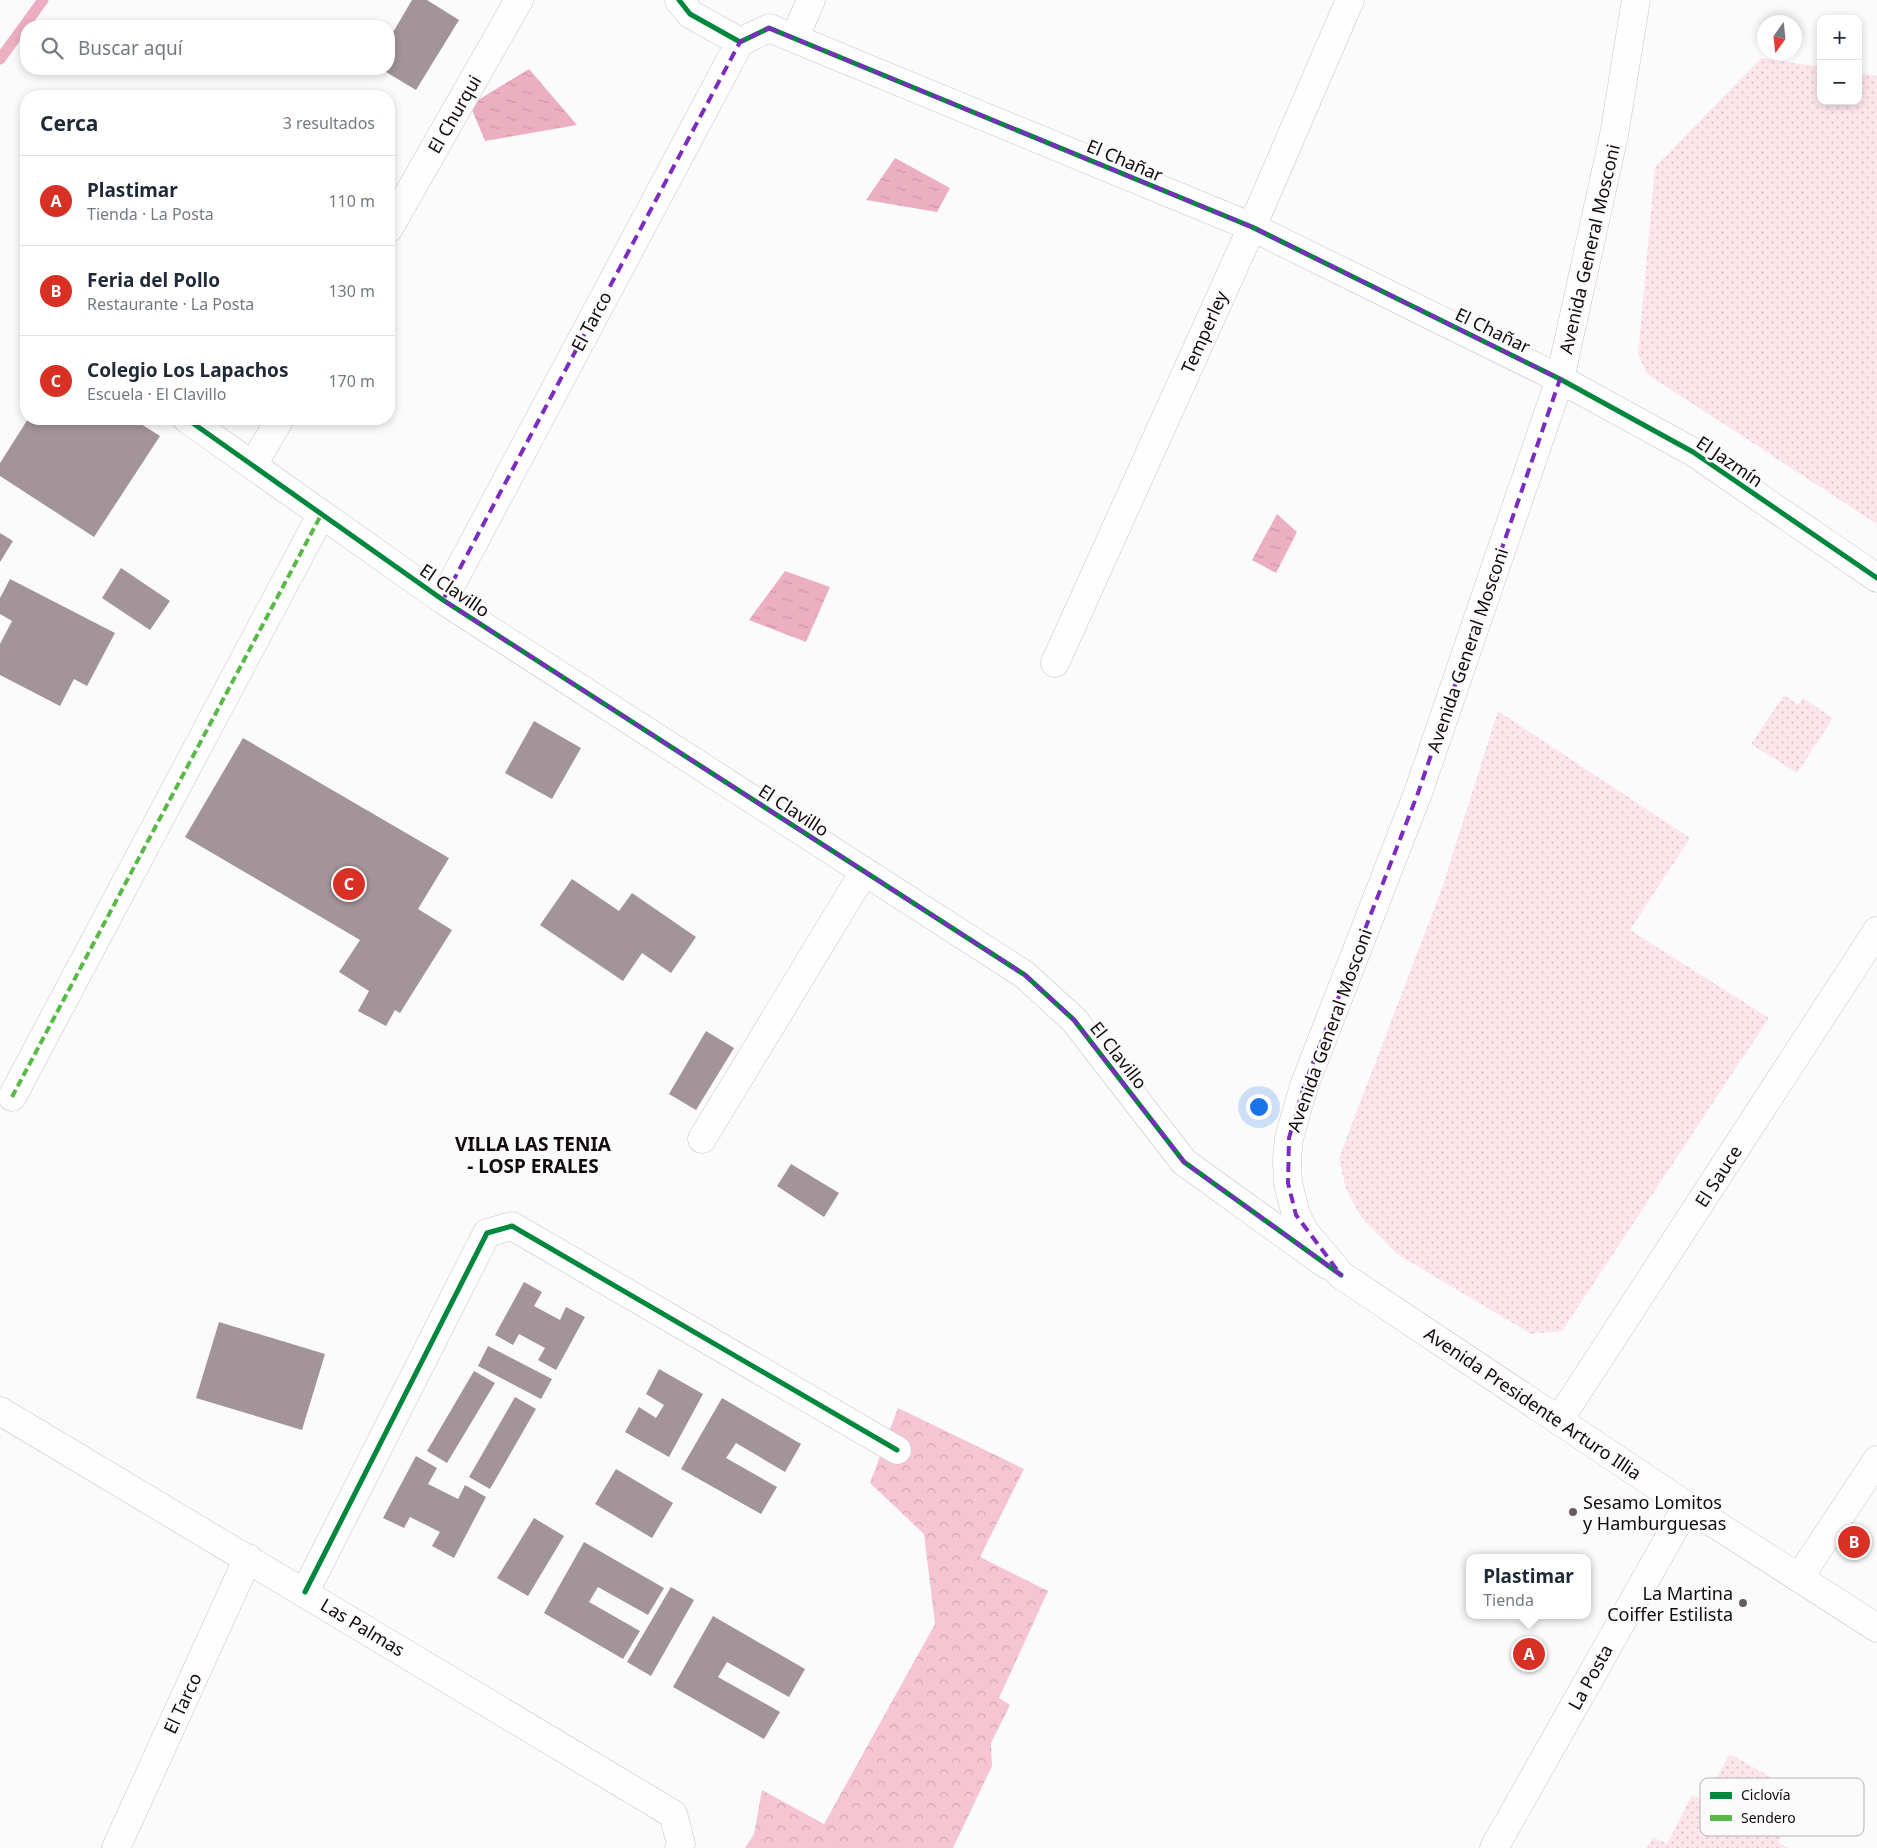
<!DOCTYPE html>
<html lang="es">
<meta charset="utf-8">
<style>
body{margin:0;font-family:"Noto Sans",sans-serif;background:#f2f2f3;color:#1f2937}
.controls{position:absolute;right:15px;top:15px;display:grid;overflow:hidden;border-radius:10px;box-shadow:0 2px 8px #0003}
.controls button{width:45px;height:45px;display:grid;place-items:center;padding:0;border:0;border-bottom:1px solid #e0e1e3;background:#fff;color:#1f2937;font:25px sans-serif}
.compass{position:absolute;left:1757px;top:15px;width:45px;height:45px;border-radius:50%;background:#fff;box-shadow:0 2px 8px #0003;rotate:195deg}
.you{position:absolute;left:1258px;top:1106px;width:18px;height:18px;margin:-12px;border:4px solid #fff;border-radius:50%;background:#1a73e8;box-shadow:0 0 0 8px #1a73e833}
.badge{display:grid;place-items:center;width:32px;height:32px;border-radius:50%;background:#d93025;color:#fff;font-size:16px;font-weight:700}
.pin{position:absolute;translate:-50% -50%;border:2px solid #fff;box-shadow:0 1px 5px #0006}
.popup{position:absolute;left:1466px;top:1554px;width:125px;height:65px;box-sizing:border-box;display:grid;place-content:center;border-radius:10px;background:#fff;filter:drop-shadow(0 1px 4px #0005);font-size:16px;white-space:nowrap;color:#747a83}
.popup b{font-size:19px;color:#1f2937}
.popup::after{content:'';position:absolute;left:50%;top:100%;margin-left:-10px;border:10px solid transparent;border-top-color:#fff}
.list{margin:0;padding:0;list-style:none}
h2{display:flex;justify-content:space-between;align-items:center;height:65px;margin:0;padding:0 20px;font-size:21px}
h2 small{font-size:16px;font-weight:400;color:#747a83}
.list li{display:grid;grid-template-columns:32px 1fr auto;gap:15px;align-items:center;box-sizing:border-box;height:90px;padding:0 20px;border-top:1px solid #e0e1e3}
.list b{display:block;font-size:19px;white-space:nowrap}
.list p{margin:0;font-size:16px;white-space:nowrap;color:#747a83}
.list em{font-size:16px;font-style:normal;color:#747a83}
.icon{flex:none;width:28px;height:28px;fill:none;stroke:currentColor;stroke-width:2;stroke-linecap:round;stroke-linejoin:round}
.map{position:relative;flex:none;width:1877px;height:1848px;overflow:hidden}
.search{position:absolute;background:#fff;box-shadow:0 2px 8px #0003;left:20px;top:20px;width:375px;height:55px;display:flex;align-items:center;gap:12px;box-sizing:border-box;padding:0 18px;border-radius:20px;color:#747a83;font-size:19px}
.panel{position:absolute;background:#fff;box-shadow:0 2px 8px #0003;left:20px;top:90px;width:375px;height:335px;border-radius:20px}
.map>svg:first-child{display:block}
</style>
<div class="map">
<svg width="1877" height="1848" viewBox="0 0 1877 1848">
<defs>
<pattern id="green-dots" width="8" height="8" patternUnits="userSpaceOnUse" patternTransform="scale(1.25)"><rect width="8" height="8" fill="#fce5eb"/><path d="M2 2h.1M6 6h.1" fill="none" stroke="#d7c3c8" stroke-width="1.8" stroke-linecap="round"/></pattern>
<pattern id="forest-crowns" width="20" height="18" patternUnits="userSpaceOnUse" patternTransform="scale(1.25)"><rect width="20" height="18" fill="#f5c5d3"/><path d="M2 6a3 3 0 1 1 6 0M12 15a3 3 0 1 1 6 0" fill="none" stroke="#d1a8b4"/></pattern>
<pattern id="water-ripples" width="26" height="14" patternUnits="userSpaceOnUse" patternTransform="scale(1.25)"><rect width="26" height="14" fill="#ecafc2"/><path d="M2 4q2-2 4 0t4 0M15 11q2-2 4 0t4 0" fill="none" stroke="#ca95a6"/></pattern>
</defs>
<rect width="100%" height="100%" fill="#fbfbfb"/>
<!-- green -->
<path fill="url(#green-dots)" d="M 1761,58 L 1821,67 L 1821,101 L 1858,101 L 1858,73 L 1877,76 L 1877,524 L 1647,374 L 1638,355 L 1655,167 Z
M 1784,695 L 1798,705 L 1803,698 L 1833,718 L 1797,773 L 1751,744 Z
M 1498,711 L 1690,838 L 1630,930 L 1769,1018 L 1562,1331 L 1531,1334 L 1397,1254 L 1361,1217 L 1346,1189 L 1339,1158 L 1442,888 Z
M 1730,1754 L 1804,1796 L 1778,1842 L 1788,1848 L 1647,1848 L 1653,1837 L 1667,1844 L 1692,1795 L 1731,1816 L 1739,1800 L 1713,1785 Z"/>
<!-- forest -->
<path fill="url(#forest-crowns)" d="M 898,1408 L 1024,1469 L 980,1557 L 1048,1591 L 999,1698 L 1010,1705 L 991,1743 L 992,1766 L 953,1848 L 745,1848 L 754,1834 L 762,1790 L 824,1824 L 935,1624 L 924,1534 L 870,1483 Z"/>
<!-- water -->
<path fill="url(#water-ripples)" d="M 529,69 L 577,125 L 485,141 L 470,105 Z
M 895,158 L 950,188 L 937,212 L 866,200 Z
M 1277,514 L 1297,532 L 1276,573 L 1252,560 Z
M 785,571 L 830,587 L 806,642 L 749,620 Z"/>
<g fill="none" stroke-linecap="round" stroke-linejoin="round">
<!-- stream -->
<path stroke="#ecafc2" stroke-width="11" d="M 0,59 L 43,0"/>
</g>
<!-- building -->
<path fill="#a29499" d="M 412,0 L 427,0 L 459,20 L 416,90 L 381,69 L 389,69 L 389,39 Z
M 28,419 L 133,419 L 160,436 L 94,537 L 0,476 L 0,463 Z
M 0,533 L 13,541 L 0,562 Z
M 121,568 L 170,601 L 150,630 L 102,598 Z
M 10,579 L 115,633 L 87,686 L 74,679 L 60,706 L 0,675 L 0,644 L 12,621 L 0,614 L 0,598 Z
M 534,721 L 581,748 L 552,799 L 505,773 Z
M 243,738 L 449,858 L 418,909 L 452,930 L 400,1013 L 395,1010 L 386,1026 L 358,1011 L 369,991 L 339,972 L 360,940 L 185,837 Z
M 572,879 L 619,911 L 632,893 L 696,937 L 671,973 L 642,953 L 623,981 L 540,925 Z
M 706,1031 L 734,1048 L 696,1110 L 669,1094 Z
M 791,1164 L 839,1193 L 824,1217 L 777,1186 Z
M 524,1282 L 542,1292 L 534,1306 L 560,1320 L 566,1307 L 585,1317 L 556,1370 L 538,1360 L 545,1348 L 519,1334 L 513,1345 L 495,1335 Z
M 219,1322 L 325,1354 L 302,1430 L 196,1398 Z
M 488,1346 L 552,1379 L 541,1399 L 478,1366 Z
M 659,1369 L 703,1394 L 669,1457 L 625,1432 L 639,1407 L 656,1418 L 664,1405 L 646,1394 Z
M 474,1371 L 495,1383 L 447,1463 L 427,1451 Z
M 515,1397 L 536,1409 L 490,1489 L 469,1477 Z
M 722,1398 L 801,1444 L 785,1472 L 736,1443 L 726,1458 L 777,1487 L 761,1514 L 681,1469 Z
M 416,1456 L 437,1468 L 428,1484 L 458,1499 L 465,1485 L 486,1497 L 454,1558 L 432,1546 L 440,1532 L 410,1517 L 404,1528 L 383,1518 Z
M 616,1469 L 673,1503 L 652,1538 L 595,1504 Z
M 534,1518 L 564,1536 L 528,1596 L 497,1578 Z
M 584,1542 L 664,1588 L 648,1615 L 598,1587 L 589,1602 L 640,1631 L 623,1659 L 544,1613 Z
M 671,1587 L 694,1600 L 651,1676 L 627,1662 Z
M 713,1616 L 805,1669 L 789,1697 L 727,1662 L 718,1677 L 780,1712 L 764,1739 L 673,1687 Z"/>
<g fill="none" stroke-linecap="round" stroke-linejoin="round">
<defs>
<path id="minor" d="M 679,0 L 690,14 L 740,42 L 769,28 L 1252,227 L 1560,379 L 1693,452 L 1877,578
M 795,37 L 811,0
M 389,228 L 519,0
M 187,419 L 443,600 L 1025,975 L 1074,1020 L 1184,1162 L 1327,1265
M 253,465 L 280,419
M 443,600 L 740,42
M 1055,663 L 1252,227 L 1350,0
M 12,1097 L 321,515
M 702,1139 L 864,872
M 0,1411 L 673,1814 L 681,1844 L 679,1848
M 1559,1420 L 1877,931
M 1799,1578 L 1877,1460
M 305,1592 L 487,1233 L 512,1226 L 897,1450
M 116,1848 L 248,1558
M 1494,1848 L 1687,1506"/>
<path id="major" d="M 1636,0 L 1614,135 L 1560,379 L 1418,793 L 1304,1086 L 1289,1138 L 1287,1160 L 1288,1183 L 1296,1215 L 1305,1232 L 1341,1275 L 1687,1506 L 1877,1628"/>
</defs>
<!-- minor casing -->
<use href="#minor" stroke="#c7c2c3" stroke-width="29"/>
<!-- major casing -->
<use href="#major" stroke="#c7c2c3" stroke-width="29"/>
<!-- minor -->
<use href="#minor" stroke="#fefefe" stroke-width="28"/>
<!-- major -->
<use href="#major" stroke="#fefefe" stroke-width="28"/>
<!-- quiet -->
<path stroke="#58b947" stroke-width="4" stroke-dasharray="8 4" stroke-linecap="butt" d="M 12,1097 L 321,515"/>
<defs>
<path id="cycleway" d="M 679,0 L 690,14 L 740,42 L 769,28 L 1252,227 L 1560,379 L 1693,452 L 1877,578
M 187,419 L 443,600 L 1025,975 L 1074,1020 L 1184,1162 L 1341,1275
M 305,1592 L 487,1233 L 512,1226 L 897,1450"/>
</defs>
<!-- cycleway casing -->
<use href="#cycleway" stroke="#fbfbfb" stroke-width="8"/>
<!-- cycleway -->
<use href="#cycleway" stroke="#00873e" stroke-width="5"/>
</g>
<!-- marked area -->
<path fill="none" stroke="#7b2cbf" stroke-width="4" stroke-dasharray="10 6" stroke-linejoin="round" d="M 769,28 L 1252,227 L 1560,379 L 1418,793 L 1304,1086 L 1289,1138 L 1288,1183 L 1296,1215 L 1341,1275 L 1184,1162 L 1074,1020 L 1025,975 L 443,600 L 740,42 Z"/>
<!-- markers -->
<g fill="#645e60" stroke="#fbfbfb" stroke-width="2">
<circle cx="1573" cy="1512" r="5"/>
<circle cx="1743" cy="1603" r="5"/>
</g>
<g text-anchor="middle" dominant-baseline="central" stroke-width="5" stroke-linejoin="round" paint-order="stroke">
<!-- street labels -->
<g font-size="18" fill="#130a0d" stroke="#fbfbfb">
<text transform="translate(454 114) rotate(-60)">El Churqui</text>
<text transform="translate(1125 160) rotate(23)">El Chañar</text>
<text transform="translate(1589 249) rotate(-77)">Avenida General Mosconi</text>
<text transform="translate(591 321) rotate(-62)">El Tarco</text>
<text transform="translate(1493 330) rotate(26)">El Chañar</text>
<text transform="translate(1204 332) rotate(-66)">Temperley</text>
<text transform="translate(1730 461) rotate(34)">El Jazmín</text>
<text transform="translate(455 590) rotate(34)">El Clavillo</text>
<text transform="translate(1467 650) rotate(-71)">Avenida General Mosconi</text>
<text transform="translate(794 810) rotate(33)">El Clavillo</text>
<text transform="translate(1329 1030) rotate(-70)">Avenida General Mosconi</text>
<text transform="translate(1119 1055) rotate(52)">El Clavillo</text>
<text transform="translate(1718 1176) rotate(-57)">El Sauce</text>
<text transform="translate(1533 1403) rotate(34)">Avenida Presidente Arturo Illia</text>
<text transform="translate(363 1627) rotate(31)">Las Palmas</text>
<text transform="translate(1590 1677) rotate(-61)">La Posta</text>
<text transform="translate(182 1703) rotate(-65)">El Tarco</text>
</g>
<!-- poi labels -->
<g font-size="18" fill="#130a0d" stroke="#fbfbfb" text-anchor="start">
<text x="1583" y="1502">Sesamo Lomitos<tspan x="1583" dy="21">y Hamburguesas</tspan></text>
<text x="1733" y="1593" text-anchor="end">La Martina<tspan x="1733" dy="21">Coiffer Estilista</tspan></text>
</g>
<!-- neighbourhood labels -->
<g font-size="19" font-weight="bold" fill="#130a0d" stroke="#fbfbfb">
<text x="533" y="1144">VILLA LAS TENIA<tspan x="533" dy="22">- LOSP ERALES</tspan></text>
</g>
</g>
<!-- legend -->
<rect x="1700" y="1778" width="164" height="58" rx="8" fill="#fbfbfb" stroke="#b5b3b4" stroke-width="1"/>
<rect x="1710" y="1792" width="22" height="7" fill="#00873e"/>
<rect x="1710" y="1815" width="22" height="6" fill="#58b947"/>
<g font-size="14" fill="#130a0d">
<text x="1741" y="1800">Ciclovía</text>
<text x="1741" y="1823">Sendero</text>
</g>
</svg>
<div class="controls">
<button>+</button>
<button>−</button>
</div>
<svg class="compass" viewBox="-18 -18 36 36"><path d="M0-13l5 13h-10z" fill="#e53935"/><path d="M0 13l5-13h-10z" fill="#747a83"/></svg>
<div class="you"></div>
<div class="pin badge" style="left:1529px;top:1654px">A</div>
<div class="popup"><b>Plastimar</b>Tienda</div>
<div class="pin badge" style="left:1854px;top:1542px">B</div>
<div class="pin badge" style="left:349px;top:884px">C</div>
<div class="search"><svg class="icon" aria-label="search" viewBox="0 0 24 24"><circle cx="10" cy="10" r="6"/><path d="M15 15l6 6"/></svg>Buscar aquí</div>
<section class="panel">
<h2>Cerca<small>3 resultados</small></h2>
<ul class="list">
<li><span class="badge">A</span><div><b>Plastimar</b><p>Tienda · La Posta</p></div><em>110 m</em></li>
<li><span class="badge">B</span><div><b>Feria del Pollo</b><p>Restaurante · La Posta</p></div><em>130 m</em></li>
<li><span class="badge">C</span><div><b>Colegio Los Lapachos</b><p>Escuela · El Clavillo</p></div><em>170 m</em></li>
</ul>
</section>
</div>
